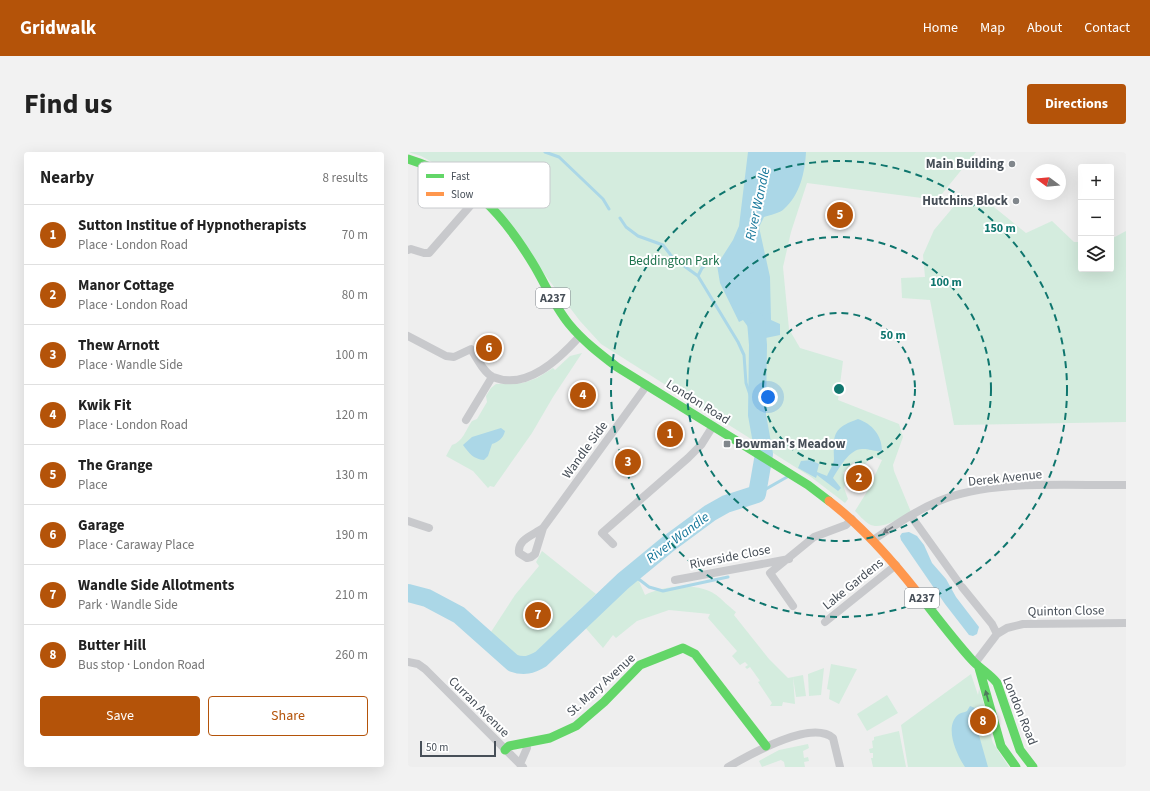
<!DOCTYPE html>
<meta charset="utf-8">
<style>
body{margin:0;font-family:"Source Sans 3",sans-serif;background:#f2f2f2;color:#222}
.controls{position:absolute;right:12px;top:12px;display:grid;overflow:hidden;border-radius:4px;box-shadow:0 4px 16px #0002}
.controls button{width:36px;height:36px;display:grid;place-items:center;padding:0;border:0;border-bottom:1px solid #e0e0e0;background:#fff;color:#222;font:20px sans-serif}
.compass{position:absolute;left:622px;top:12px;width:36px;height:36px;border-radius:50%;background:#fff;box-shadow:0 4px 16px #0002;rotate:286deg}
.scale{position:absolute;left:12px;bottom:10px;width:76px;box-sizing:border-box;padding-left:4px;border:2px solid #474f58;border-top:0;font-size:11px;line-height:14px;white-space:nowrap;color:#474f58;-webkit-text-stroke:3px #fff;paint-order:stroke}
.you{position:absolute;left:360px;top:245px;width:14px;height:14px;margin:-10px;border:3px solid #fff;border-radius:50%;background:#1a73e8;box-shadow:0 0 0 6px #1a73e833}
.badge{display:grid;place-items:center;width:26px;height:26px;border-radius:50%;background:#b45309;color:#fff;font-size:13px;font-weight:700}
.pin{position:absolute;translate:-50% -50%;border:2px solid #fff;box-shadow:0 1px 4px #0006}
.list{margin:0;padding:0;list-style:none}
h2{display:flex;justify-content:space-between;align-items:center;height:52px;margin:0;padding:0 16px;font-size:17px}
h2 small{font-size:13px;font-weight:400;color:#767676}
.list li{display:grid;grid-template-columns:26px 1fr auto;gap:12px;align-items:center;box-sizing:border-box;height:60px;padding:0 16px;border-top:1px solid #e0e0e0}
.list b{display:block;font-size:15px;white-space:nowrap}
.list p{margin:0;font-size:13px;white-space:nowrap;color:#767676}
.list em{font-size:13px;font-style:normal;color:#767676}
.actions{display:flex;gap:8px;padding:12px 16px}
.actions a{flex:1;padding:9px 0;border:1px solid #b45309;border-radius:4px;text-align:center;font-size:14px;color:#b45309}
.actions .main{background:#b45309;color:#fff}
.icon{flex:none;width:22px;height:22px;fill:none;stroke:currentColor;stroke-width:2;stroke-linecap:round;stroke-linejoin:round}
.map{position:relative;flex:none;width:718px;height:615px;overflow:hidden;border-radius:4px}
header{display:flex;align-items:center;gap:24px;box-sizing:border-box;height:56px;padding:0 20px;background:#b45309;color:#fff}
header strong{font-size:19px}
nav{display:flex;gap:22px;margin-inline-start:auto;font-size:14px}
.intro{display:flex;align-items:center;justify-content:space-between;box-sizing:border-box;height:96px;padding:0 24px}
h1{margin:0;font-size:28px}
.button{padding:10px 18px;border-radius:4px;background:#b45309;color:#fff;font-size:14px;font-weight:700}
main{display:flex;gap:24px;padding:0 24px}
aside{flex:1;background:#fff;border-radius:4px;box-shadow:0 4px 16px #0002}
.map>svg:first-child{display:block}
</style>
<header>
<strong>Gridwalk</strong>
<nav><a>Home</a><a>Map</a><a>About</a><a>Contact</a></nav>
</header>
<div class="intro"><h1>Find us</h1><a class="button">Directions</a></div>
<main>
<aside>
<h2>Nearby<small>8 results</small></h2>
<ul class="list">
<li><span class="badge">1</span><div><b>Sutton Institue of Hypnotherapists</b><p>Place · London Road</p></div><em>70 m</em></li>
<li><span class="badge">2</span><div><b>Manor Cottage</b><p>Place · London Road</p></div><em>80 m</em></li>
<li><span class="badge">3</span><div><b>Thew Arnott</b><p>Place · Wandle Side</p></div><em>100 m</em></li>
<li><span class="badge">4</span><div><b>Kwik Fit</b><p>Place · London Road</p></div><em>120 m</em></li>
<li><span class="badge">5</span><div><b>The Grange</b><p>Place</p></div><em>130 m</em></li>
<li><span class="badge">6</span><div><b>Garage</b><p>Place · Caraway Place</p></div><em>190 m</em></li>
<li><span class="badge">7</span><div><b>Wandle Side Allotments</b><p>Park · Wandle Side</p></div><em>210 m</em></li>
<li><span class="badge">8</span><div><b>Butter Hill</b><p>Bus stop · London Road</p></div><em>260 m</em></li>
</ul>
<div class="actions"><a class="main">Save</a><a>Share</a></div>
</aside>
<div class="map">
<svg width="718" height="615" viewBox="0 0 718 615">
<rect width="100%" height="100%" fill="#eee"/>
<!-- green -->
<path fill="#d4ecde" d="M 0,0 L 568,0 L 529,48 L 399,31 L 383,80 L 375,115 L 381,177 L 392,196 L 435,209 L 430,248 L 491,272 L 495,285 L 485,313 L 486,319 L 503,360 C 492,366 473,379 461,372 C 456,369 451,363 447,359 L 460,338 L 474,308 L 464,304 L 453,317 L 446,310 L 435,321 L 439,327 L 436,336 L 440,347 L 437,351 L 403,325 L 193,192 L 172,169 L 134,119 L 57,28 L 13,4 Z
M 581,51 L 618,81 L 644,69 L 666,90 L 673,90 L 673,117 L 703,117 L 703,87 L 718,79 L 718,270 L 546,273 L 522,148 L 494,146 L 493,126 L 517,125 L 515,103 L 526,78 L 547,53 Z
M 174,201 L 145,245 L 124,281 L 86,335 L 82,334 L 80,336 L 65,319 L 38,304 L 44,293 C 55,290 58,277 64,269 L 69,267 L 79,250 L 78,244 L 83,236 L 88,232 L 115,231 L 129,226 L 145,216 L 147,218 L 162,204 Z
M 134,399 L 188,442 L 124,504 C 106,515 94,495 81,483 L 107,443 L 131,414 L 128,410 Z
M 229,425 L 237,443 C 257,433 293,429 312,446 C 316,450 323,456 328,460 L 326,463 L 361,507 L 380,526 L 385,525 L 387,552 L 375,550 L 374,554 L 362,554 L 364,551 L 350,530 L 352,529 L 342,515 L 339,517 L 337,515 L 340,513 L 337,510 L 332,513 L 324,504 L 329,499 L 300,466 L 302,462 L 261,458 L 229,469 L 208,486 L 205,483 L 195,496 L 175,473 Z
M 423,512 L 449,517 L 431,552 L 421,547 L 422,538 L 419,537 Z
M 416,516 L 413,543 L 401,544 L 400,522 Z
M 563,522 L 570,543 L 571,537 L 578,558 L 575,558 L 585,591 L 601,615 L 500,615 L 493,573 Z
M 395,523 L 398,544 L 388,545 L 385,525 Z
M 479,543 L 490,561 L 459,579 L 449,562 Z
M 491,579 L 498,615 L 465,615 L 463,606 L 465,606 L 465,601 L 462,601 L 461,597 L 465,596 L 464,589 L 466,588 L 466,585 Z
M 400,592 L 401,596 L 395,599 L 396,606 L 400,605 L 401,609 L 396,610 L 397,615 L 377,615 L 376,610 L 373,608 L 354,615 L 351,609 L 371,598 Z"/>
<!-- water -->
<path fill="#abd7e7" d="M 340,0 L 398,0 C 397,20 392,43 376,57 C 372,61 362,63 356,65 L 351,75 L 362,125 L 363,168 L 372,172 L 372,183 L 353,187 L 350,193 L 341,184 L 343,179 L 335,168 L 331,170 L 312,131 L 309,113 L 325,88 L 331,74 Z
M 450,267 C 464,272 474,283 474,299 C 466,300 463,297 455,297 C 442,296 431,316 425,326 L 433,336 L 430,339 L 409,323 L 408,326 L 390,316 L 393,309 L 403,308 L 411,312 L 409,320 L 419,324 C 421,319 426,312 426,307 C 425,282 425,276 450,267 Z
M 93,276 L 97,279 C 95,287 90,290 84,292 L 80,304 L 76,308 C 65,307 61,301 55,293 L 64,285 Z
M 501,380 L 509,384 L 516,393 L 524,411 L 538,427 L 548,445 L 571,475 L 569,482 L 565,484 L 561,483 L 537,452 L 493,388 L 492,384 L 494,381 Z
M 562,554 L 567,556 L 565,562 L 580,615 L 557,615 C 549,603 535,574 551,562 C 554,560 556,561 559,559 Z"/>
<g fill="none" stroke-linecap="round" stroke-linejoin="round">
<!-- stream -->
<path stroke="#abd7e7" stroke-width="3" d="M 137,0 L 151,5 L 195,47 L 201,57
M 212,66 L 218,75 L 230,84 L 255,93 L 265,106 L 290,124 L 330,190 L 336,203 L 338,231 L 349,263
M 290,124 L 294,116 L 300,111 L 309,113
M 349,342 L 379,325
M 224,422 L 241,435 L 255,439 L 320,425"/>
<!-- river -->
<path stroke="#abd7e7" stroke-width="18" d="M 0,441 L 19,446 L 51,463 L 105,511 C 116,515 123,513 133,507 L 215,429 L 260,392 L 302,361 L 318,352 L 349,342 L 356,302 L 349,263 L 350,193 L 348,169"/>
<!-- street -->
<path stroke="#c8c9cc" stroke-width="8" d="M 0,98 L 3,97 L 16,101 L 21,101 L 62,54
M 0,184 L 38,204 L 46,205 L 63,197 C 68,205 76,221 85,225 C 119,239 152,206 172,184
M 58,268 L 84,225
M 503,364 L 551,431
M 0,369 L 21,376
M 135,376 L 127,402 L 123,405 L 119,406 L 111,401 C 109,387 126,383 135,376 L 239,233
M 465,388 C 486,374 507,359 531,349 C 583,327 661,334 718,333
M 205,392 L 194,381 L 280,306 L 293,293 L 305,274
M 267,428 L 381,407
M 554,435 L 584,472 L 589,482
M 385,454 L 362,421 L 406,385 L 438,373 L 444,367
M 417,470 L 488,413
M 0,510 L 10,512 L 17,517 L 115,615
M 567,511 L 589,482 L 599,476 L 615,472 L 718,471
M 112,612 L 119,596 L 118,591
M 320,615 C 341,603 403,567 425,586 L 432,615"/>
<!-- fast -->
<path stroke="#63d668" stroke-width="9" d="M 0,7 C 63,27 93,58 127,115 C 138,134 147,155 161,172 C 175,189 192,202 209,215 L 400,333 L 421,349
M 509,440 C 527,463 545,487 564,508 C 572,517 582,522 589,531 L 612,598 L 625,615
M 571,516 L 593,594 L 608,615
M 97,598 L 101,594 L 142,586 L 168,574 L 196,550 L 232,513 L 275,496 L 287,502 L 358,594"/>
<!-- slow -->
<path stroke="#ff974d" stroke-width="9" d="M 421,349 C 455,375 483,407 509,440"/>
</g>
<!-- one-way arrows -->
<defs><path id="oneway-solid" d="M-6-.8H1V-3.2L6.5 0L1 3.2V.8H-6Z"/></defs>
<use fill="#747a81" href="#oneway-solid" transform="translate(480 378) rotate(147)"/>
<use fill="#4f785d" href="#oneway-solid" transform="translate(579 544) rotate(-106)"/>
<!-- distance rings -->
<g fill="none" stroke="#0f766e" stroke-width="2" stroke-dasharray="7 5">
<circle cx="431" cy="237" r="76"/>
<circle cx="431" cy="237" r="152"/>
<circle cx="431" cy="237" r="228"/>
</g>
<!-- markers -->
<g fill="#81878c" stroke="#fff" stroke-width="1.5">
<circle cx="604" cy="12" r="4"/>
<circle cx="608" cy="49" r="4"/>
<rect x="315" y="288" width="8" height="8" rx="2"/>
</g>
<g text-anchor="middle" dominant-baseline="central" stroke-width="4" stroke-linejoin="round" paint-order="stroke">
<!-- shield labels -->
<g fill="#fff" stroke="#7e848a" stroke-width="1">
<rect x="128" y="136" width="34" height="20" rx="3"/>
<rect x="497" y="436" width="34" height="20" rx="3"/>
</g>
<g font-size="12" font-weight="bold" fill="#474f58">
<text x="145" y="146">A237</text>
<text x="514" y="446">A237</text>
</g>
<!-- poi labels -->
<g font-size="13" font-weight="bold" fill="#474f58" stroke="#fff" text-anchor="end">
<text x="596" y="12">Main Building</text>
<text x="600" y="49">Hutchins Block</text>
<text x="327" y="292" text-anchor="start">Bowman's Meadow</text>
</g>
<!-- park labels -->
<g font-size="13" fill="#1e734d" stroke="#fff">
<text x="266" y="109">Beddington Park</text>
</g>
<!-- street labels -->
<g font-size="13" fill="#474f58" stroke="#fff">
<text transform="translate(290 250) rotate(32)">London Road</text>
<text transform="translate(177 298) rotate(-54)">Wandle Side</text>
<text transform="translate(597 326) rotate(-6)">Derek Avenue</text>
<text transform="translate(322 405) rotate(-11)">Riverside Close</text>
<text transform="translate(445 432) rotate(-39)">Lake Gardens</text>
<text transform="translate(658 459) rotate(-1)">Quinton Close</text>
<text transform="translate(193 533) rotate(-42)">St. Mary Avenue</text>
<text transform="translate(71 555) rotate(45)">Curran Avenue</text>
<text transform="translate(612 559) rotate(68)">London Road</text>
</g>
<!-- water labels -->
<g font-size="14" font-style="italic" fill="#17789b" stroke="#fff">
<text transform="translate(350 52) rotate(-78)">River Wandle</text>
<text transform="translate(270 386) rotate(-37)">River Wandle</text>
</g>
</g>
<!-- legend -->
<rect x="10" y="10" width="132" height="46" rx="6" fill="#fff" stroke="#c8cacd" stroke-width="1"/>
<rect x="18" y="22" width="18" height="4" fill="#63d668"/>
<rect x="18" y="40" width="18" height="4" fill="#ff974d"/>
<g font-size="11" fill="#474f58">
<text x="43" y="28">Fast</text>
<text x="43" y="46">Slow</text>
</g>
<circle cx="431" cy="237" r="6" fill="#0f766e" stroke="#fff" stroke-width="2"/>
<g font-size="12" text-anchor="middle" font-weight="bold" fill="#0f766e" stroke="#fff" stroke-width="4" stroke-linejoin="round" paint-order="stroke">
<text x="592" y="80">150 m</text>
<text x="538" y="134">100 m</text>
<text x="485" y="187">50 m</text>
</g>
</svg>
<div class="controls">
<button>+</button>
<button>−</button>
<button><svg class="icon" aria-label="layers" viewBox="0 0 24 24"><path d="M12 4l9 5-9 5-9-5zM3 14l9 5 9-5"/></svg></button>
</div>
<svg class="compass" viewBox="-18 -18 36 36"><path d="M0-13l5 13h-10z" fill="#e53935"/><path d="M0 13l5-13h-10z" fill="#767676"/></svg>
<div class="scale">50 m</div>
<div class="you"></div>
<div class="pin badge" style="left:262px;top:282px">1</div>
<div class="pin badge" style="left:451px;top:326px">2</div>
<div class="pin badge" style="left:220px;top:310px">3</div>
<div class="pin badge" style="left:175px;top:243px">4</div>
<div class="pin badge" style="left:432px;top:63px">5</div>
<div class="pin badge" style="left:81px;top:196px">6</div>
<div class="pin badge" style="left:130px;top:463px">7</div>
<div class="pin badge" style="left:575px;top:569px">8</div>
</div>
</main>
